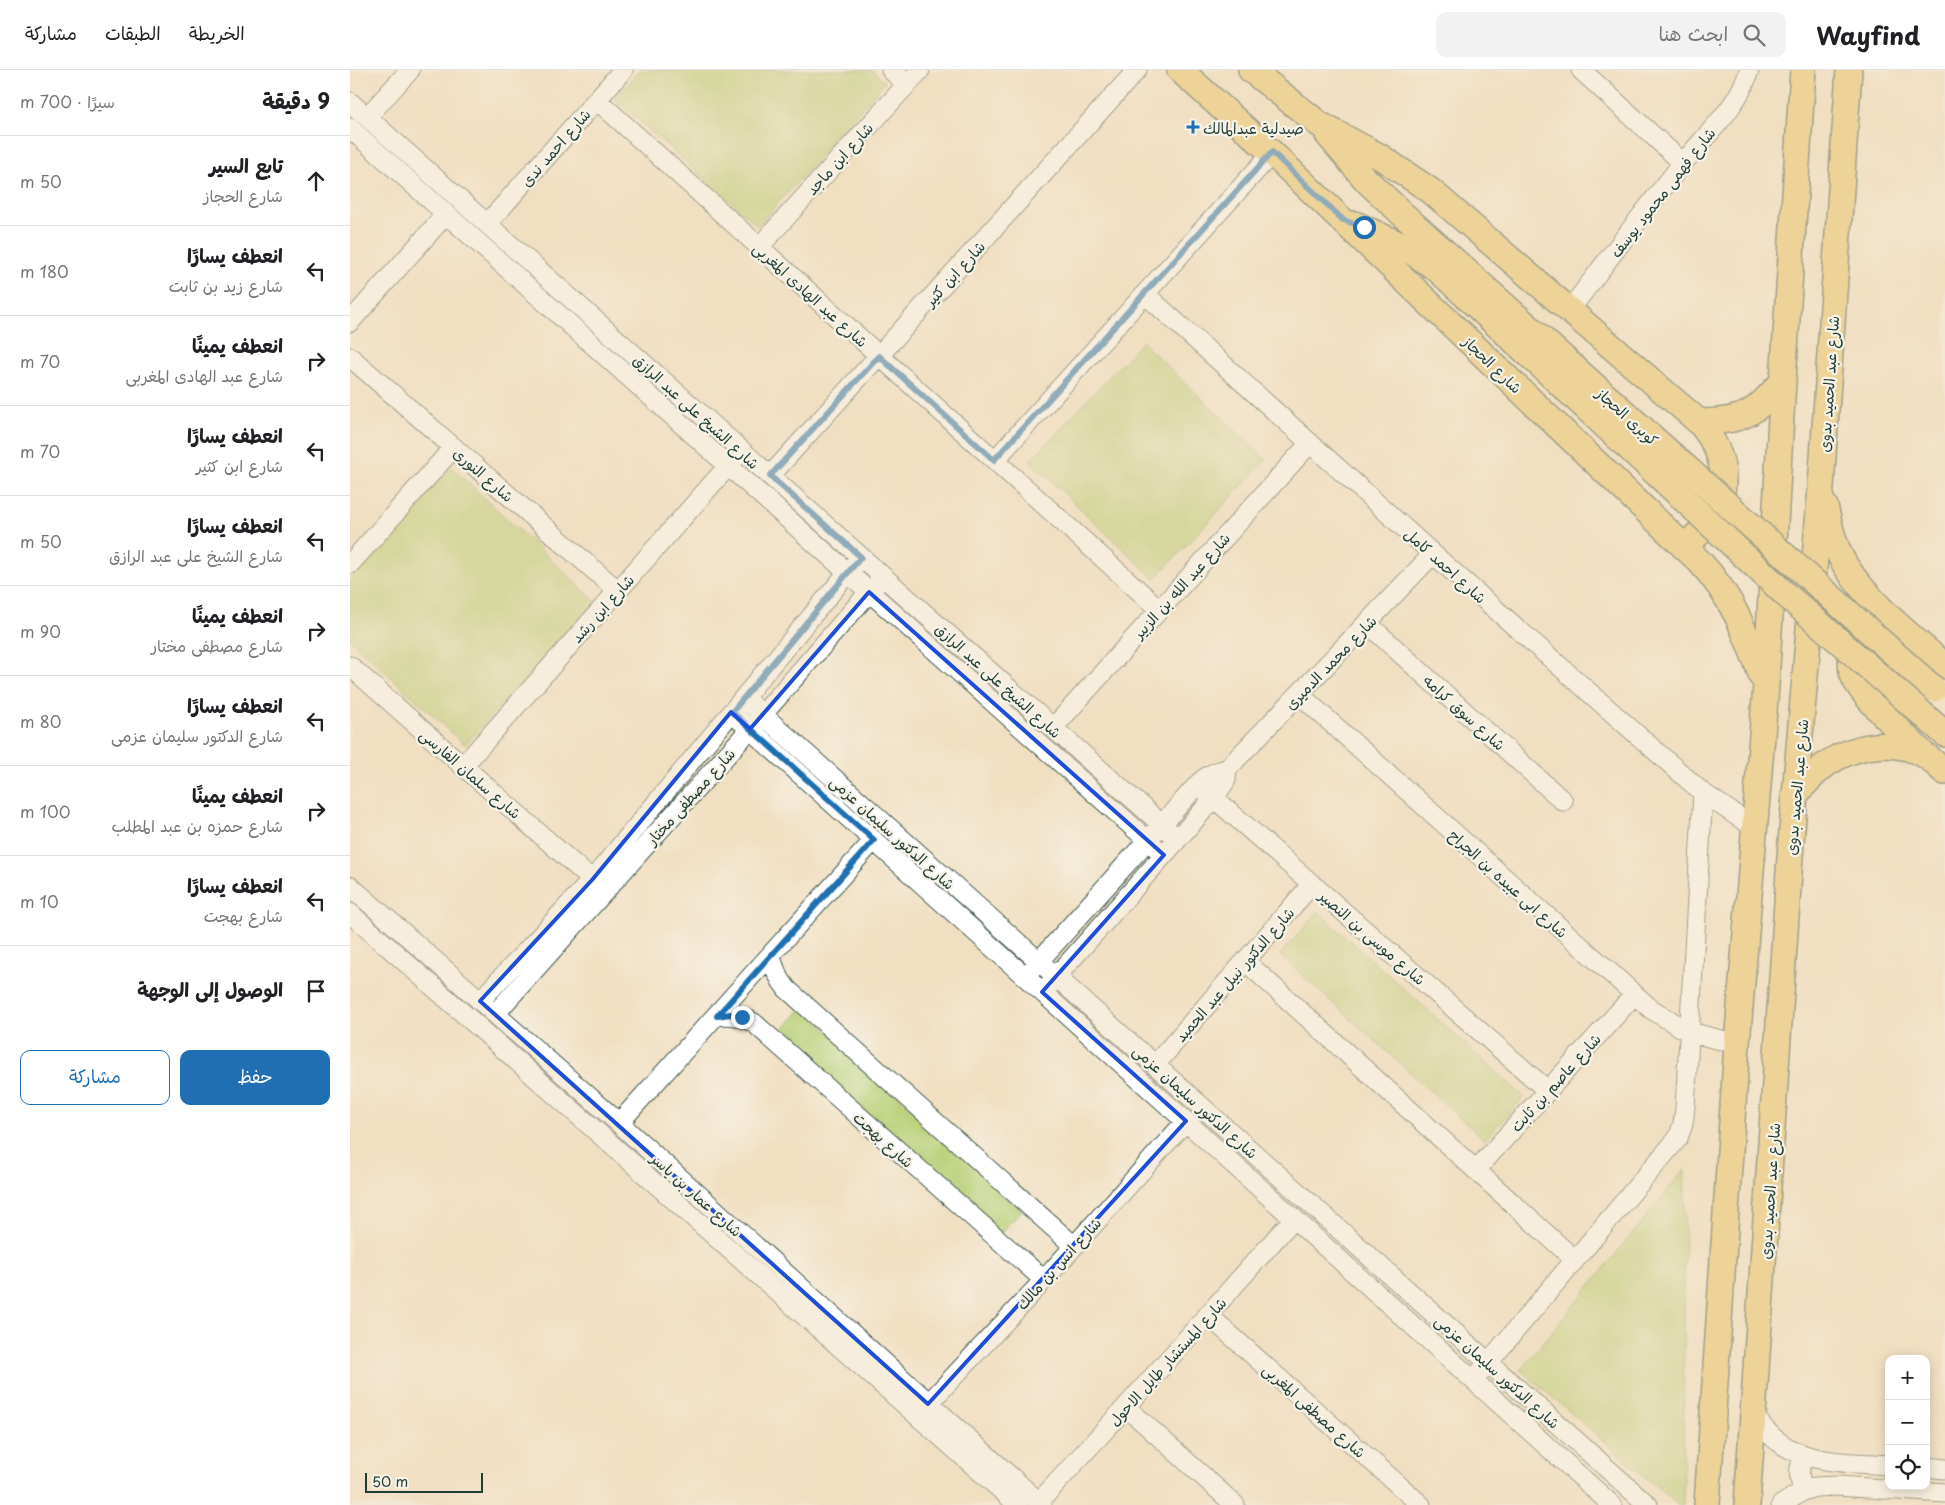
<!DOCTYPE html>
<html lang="ar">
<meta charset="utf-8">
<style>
body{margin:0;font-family:"Playpen Sans","Playpen Sans Arabic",sans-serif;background:#f2f2f2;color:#202124;direction:rtl}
.controls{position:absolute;right:15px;bottom:15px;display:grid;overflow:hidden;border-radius:10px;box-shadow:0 2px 12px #0003}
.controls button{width:45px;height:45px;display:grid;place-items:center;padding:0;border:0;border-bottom:1px solid #e0e0e0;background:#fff;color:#202124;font:25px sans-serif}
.scale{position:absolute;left:15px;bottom:12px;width:118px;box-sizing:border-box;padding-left:5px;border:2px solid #1f3d34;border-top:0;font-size:14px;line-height:18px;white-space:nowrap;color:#1f3d34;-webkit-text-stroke:4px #f7f3e8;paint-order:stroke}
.stop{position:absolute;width:15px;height:15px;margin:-11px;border:4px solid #1f6fb2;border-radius:50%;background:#fff}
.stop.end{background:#1f6fb2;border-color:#fff;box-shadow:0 1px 5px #0008}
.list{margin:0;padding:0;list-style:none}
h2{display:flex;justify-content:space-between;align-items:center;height:65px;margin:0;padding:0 20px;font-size:21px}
h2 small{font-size:16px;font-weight:400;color:#757577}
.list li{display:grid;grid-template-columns:32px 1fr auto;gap:15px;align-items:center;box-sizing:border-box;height:90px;padding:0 20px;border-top:1px solid #e0e0e0}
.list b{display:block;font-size:19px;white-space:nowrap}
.list p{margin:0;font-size:16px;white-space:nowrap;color:#757577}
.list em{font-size:16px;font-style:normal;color:#757577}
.actions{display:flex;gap:10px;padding:15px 20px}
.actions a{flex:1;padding:11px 0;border:1px solid #1f6fb2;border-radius:10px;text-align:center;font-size:18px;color:#1f6fb2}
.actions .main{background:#1f6fb2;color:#fff}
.icon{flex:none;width:28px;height:28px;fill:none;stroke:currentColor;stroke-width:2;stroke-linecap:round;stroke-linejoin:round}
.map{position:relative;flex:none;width:1595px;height:1435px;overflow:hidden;direction:ltr}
header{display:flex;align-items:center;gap:30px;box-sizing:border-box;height:70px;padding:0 25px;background:#fff;border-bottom:1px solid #e0e0e0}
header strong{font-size:24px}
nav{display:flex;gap:28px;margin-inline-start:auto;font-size:18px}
.search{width:350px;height:45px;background:#f2f2f2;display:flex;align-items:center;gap:12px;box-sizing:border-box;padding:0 18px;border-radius:10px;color:#757577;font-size:19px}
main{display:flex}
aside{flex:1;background:#fff}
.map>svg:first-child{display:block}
</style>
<header>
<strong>Wayfind</strong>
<div class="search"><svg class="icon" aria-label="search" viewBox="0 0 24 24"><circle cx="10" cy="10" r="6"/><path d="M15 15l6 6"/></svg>ابحث هنا</div>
<nav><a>الخريطة</a><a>الطبقات</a><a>مشاركة</a></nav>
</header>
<main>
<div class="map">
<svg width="1595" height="1435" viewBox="0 0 1595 1435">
<rect width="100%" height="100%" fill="#f7f3e8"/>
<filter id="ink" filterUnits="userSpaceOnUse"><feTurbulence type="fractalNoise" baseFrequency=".02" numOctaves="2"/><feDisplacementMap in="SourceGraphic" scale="10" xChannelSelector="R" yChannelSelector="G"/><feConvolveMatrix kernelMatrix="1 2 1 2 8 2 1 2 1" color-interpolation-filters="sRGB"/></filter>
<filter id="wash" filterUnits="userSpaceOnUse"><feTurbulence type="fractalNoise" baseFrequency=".0096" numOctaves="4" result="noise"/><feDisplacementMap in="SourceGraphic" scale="20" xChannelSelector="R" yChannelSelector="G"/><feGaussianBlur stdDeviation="1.12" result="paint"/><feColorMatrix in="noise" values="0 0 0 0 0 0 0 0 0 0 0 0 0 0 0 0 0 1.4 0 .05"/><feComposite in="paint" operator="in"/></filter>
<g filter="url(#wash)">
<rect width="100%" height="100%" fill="#f1dfc1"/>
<!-- green -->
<path fill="#b7cf74" stroke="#6b8654" d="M 290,0 L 521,0 L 535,12 L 408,156 L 265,29 Z
M 792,272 L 916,390 L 805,509 L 680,391 Z
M 101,397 L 246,532 L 115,675 L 0,569 L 0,508 Z
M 968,842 L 1174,1027 L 1135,1070 L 930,885 Z
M 453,938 L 672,1140 L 648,1166 L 429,964 Z
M 1335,1099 L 1333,1435 L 1328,1435 L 1171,1300 Z"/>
</g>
<g filter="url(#ink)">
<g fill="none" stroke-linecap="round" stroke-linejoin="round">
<defs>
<path id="minor" d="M 541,0 L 557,14
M 1231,0 L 1333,93
M 247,30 L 809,539
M 0,32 L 828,769
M 17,47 L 60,0
M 0,58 L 814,785
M 137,154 L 273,0
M 409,177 L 570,0
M 795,224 L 1083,484 L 1353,723 L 1405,758
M 1219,241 C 1257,191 1294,141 1333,93 C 1355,66 1391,34 1399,0
M 0,252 L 96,144
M 0,287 L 268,521
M 645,390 L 922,83
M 420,406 L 787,0
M 0,494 L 104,377
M 1017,553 L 1213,731
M 0,596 L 242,810
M 949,624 L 1301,939 L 1339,962 L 1387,974
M 394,628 L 1298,1435
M 381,642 L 1262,1435
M 703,658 L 960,373
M 113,696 L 386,387
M 848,714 L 1198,1021
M 0,816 L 269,1053 L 692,1435
M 0,843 L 668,1435
M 421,885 C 424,899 428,908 437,919 L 724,1176
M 895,891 L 1225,1190
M 681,900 L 848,714 C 857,705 865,702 877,699 L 1083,484
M 698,916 L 864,728 L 876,710 L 877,699
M 130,931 L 242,810 L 505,494
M 145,944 L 400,659 L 527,513
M 367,946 C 382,944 391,946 404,953 L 694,1210
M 805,995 L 962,814
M 269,1053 L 524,770
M 1126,1100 L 1284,925
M 858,1245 L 1071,1435
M 1131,1301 L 1328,1068 L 1333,1054 L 1335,1038 L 1353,723
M 578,1334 L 694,1210 L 836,1051
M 776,1337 L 885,1435
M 1404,1345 C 1437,1396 1484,1391 1539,1395
M 1576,1397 L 1595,1399
M 1453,1421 C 1449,1408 1447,1398 1455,1387
M 689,1432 L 776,1337 L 944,1148
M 1431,1435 L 1453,1421 L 1465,1417 L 1487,1416 L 1595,1423"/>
<path id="major" d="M 830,0 L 922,83 L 1350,492 C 1383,528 1395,561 1412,607
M 901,0 L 969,54 L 1029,86 L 1081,121 L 1349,352 C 1396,351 1402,345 1433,311
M 978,65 L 1017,111 L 1060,151 L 1322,385
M 1005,154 L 1053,176 L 1086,198 L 1308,405
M 1475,436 C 1480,457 1485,480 1497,498 C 1522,536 1561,566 1595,596
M 1333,476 C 1380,445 1386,394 1349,352
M 1537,553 C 1525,555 1515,560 1508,570 C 1501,581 1499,596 1504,607 C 1512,627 1558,668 1574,685
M 1569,641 L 1595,664
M 1444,726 C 1455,714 1465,702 1478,693 C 1505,675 1545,668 1574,685 C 1582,689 1588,697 1595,702
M 1357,1435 L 1387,974 L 1416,616 L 1433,311 L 1453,0
M 1397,1435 L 1441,772 L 1471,417 L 1499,0"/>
</defs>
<!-- minor casing -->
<use href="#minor" stroke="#3e5549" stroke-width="21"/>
<!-- major casing -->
<use href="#major" stroke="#3e5549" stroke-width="28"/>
<!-- minor -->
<use href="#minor" stroke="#fff" stroke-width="19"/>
<!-- major -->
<use href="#major" stroke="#ecc569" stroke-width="25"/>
<defs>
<path id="major-bridge" d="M 1322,385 L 1584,619
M 1308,405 L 1434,523 L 1569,641"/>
</defs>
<!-- major-bridge casing -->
<use href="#major-bridge" stroke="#3e5549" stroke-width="28" stroke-linecap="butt"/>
<!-- major-bridge -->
<use href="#major-bridge" stroke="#ecc569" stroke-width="25"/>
</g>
</g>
<g fill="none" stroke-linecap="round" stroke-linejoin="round" filter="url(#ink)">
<!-- route -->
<path stroke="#1f6fb2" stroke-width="6" d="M 392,947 L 380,944 L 367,946 L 524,770 L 382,642 L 511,487 L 420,406 L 529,286 L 644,390 L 922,82 L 993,150 L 1014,157"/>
</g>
<!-- marked area -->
<path d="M0 0H1595V1435H0ZM 519,522 L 814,785 L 692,922 L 836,1051 L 578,1334 L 130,931 L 242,810 L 381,642 L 400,659 Z" fill="#f1dfc1" fill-opacity=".55" fill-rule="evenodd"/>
<path fill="none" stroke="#1d4ed8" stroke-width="4" stroke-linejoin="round" d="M 519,522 L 814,785 L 692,922 L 836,1051 L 578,1334 L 130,931 L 242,810 L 381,642 L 400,659 Z"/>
<!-- markers -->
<path fill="#1f6fb2" stroke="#f7f3e8" stroke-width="2" d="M840.5 49.5h5v5h5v5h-5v5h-5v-5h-5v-5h5z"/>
<g text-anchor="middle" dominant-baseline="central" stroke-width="4.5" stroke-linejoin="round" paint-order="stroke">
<!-- poi labels -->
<g font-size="15" fill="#1f3d34" stroke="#f7f3e8" text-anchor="start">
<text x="853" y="57">صيدلية عبدالمالك</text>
</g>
<!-- street labels -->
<g font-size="15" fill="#1f3d34" stroke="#f7f3e8">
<text transform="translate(205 77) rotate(-49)">شارع احمد ندى</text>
<text transform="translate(489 88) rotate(-48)">شارع ابن ماجد</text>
<text transform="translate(1312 122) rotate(-52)">شارع فهمى محمود يوسف</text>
<text transform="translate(604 203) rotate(-48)">شارع ابن كثير</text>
<text transform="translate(461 224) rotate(42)">شارع عبد الهادى المغربى</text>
<text transform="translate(1143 294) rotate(44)">شارع الحجاز</text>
<text transform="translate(1478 314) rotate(-86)">شارع عبد الحميد بدوى</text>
<text transform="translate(347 341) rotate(42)">شارع الشيخ على عبد الرازق</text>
<text transform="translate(1278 346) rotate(42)">كوبرى الحجاز</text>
<text transform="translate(134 404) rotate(41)">شارع النورى</text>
<text transform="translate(1096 495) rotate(42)">شارع احمد كامل</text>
<text transform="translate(831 515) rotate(-48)">شارع عبد الله بن الزبير</text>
<text transform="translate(252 538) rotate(-48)">شارع ابن رشد</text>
<text transform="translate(980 592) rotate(-46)">شارع محمد الدميرى</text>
<text transform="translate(649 610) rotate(42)">شارع الشيخ على عبد الرازق</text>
<text transform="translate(1115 642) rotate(42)">شارع سوق كرامه</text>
<text transform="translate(121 703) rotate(41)">شارع سلمان الفارسى</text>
<text transform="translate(1446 717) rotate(-85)">شارع عبد الحميد بدوى</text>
<text transform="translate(340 726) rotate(-48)">شارع مصطفى مختار</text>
<text transform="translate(543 762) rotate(42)">شارع الدكتور سليمان عزمى</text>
<text transform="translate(1159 813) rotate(42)">شارع ابى عبيده بن الجراح</text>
<text transform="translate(1023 867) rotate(41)">شارع موسى بن النصير</text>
<text transform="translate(884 904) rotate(-49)">شارع الدكتور نبيل عبد الحميد</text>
<text transform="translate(1205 1012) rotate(-48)">شارع عاصم بن ثابت</text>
<text transform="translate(846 1031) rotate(42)">شارع الدكتور سليمان عزمى</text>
<text transform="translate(534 1069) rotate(42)">شارع بهجت</text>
<text transform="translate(1419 1121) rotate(-86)">شارع عبد الحميد بدوى</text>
<text transform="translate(347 1124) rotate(42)">شارع عمار بن ياسر</text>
<text transform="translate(708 1193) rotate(-48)">شارع انس بن مالك</text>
<text transform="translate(817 1291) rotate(-48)">شارع المستشار طايل الاحول</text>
<text transform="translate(1148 1301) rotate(42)">شارع الدكتور سليمان عزمى</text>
<text transform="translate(965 1340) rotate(42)">شارع مصطفى المغربى</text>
</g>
</g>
</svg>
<div class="controls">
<button>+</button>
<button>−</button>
<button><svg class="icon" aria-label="locate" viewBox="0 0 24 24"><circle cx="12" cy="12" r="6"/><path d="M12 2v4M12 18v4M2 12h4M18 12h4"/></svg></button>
</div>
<div class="scale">50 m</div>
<div class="stop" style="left:1014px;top:157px"></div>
<div class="stop end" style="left:392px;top:947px"></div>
</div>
<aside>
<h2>9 دقيقة<small>سيرًا · 700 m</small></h2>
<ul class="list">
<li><svg class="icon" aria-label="ahead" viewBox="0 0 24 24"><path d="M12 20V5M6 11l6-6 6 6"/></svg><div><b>تابع السير</b><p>شارع الحجاز</p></div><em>50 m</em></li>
<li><svg class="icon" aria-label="left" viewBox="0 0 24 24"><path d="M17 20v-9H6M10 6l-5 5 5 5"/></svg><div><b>انعطف يسارًا</b><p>شارع زيد بن ثابت</p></div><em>180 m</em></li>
<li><svg class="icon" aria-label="right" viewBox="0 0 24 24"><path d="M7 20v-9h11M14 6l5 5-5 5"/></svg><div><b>انعطف يمينًا</b><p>شارع عبد الهادى المغربى</p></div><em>70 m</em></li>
<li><svg class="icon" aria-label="left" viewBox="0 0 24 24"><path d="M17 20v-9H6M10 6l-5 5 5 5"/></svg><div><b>انعطف يسارًا</b><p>شارع ابن كثير</p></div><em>70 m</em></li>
<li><svg class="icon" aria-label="left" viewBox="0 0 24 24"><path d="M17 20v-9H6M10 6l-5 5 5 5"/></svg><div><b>انعطف يسارًا</b><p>شارع الشيخ على عبد الرازق</p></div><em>50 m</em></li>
<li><svg class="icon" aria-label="right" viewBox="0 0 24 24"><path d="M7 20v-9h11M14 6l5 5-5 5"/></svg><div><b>انعطف يمينًا</b><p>شارع مصطفى مختار</p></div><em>90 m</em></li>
<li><svg class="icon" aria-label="left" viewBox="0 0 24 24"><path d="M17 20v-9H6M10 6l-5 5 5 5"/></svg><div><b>انعطف يسارًا</b><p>شارع الدكتور سليمان عزمى</p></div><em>80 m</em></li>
<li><svg class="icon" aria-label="right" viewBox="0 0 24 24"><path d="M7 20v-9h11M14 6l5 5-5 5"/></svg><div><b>انعطف يمينًا</b><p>شارع حمزه بن عبد المطلب</p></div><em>100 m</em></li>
<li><svg class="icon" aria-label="left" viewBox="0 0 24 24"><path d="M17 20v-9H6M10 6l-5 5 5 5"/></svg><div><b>انعطف يسارًا</b><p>شارع بهجت</p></div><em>10 m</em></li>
<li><svg class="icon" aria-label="arrive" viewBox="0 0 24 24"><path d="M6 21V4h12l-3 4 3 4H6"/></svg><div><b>الوصول إلى الوجهة</b></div></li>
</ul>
<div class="actions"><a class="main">حفظ</a><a>مشاركة</a></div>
</aside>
</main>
